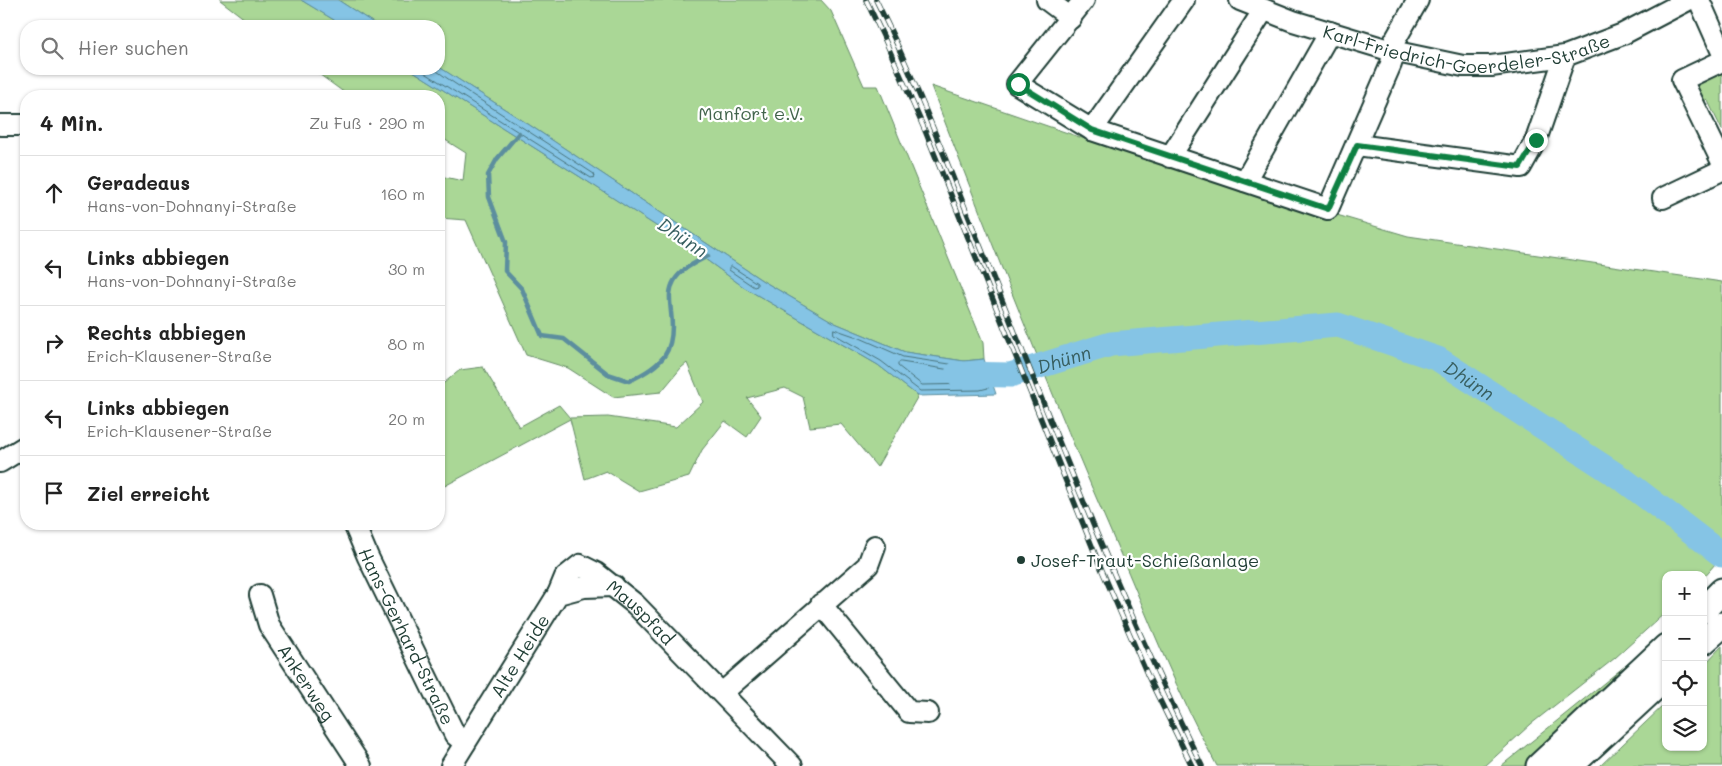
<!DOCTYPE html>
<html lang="de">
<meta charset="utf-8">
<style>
body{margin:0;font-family:Mali,sans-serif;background:#f2f2f2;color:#222}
.controls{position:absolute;right:15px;bottom:15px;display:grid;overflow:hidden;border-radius:10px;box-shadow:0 1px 4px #0004}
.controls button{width:45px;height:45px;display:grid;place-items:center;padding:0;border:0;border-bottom:1px solid #e0e0e0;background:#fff;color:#222;font:25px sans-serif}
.stop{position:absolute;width:15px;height:15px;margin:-11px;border:4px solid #0b8043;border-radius:50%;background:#fff}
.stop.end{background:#0b8043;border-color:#fff;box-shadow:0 1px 5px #0008}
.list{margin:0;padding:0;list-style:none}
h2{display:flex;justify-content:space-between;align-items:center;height:65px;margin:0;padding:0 20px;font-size:21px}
h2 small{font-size:16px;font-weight:400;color:#767676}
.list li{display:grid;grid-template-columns:32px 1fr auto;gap:15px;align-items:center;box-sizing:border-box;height:75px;padding:0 20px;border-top:1px solid #e0e0e0}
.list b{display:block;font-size:19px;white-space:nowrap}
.list p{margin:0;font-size:16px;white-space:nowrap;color:#767676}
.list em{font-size:16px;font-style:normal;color:#767676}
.icon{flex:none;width:28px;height:28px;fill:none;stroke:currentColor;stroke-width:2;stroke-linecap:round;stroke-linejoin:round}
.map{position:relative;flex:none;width:1722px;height:766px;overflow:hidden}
.search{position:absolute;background:#fff;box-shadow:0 1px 4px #0004;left:20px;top:20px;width:425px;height:55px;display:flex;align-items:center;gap:12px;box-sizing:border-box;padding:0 18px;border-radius:20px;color:#767676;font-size:19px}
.panel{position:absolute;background:#fff;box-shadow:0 1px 4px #0004;left:20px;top:90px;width:425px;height:440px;border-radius:20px}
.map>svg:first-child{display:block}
</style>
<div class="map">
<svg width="1722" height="766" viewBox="0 0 1722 766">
<rect width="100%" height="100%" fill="#fff"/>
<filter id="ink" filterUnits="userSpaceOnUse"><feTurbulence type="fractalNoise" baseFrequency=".02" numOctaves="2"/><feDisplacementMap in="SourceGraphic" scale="10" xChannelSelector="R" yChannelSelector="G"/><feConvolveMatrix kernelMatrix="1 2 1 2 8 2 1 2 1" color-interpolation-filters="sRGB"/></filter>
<g filter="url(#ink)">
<!-- green -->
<path fill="#aad796" stroke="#648a65" d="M 220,0 L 301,0 L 344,26 L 254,26 Z
M 338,0 L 821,0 L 831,11 L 864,86 L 878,86 L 983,343 L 984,359 L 964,361 L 905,352 L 835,323 L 763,281 L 528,124 L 439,67 L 439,26 L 378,26 Z
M 312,69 L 410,69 L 593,185 L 690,248 L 745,288 L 878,365 L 918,396 L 877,467 L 841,424 L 810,427 L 803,397 L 785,388 L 747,398 L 761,416 L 747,437 L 725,421 L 702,450 L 689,477 L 639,491 L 606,471 L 585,479 L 570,419 L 439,489 L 439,387 L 460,370 L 483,367 L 519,427 L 559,405 L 570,418 L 608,417 L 676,427 L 703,402 L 687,363 L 681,368 L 661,392 L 613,397 L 568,368 L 526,355 L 466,220 L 439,218 L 440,176 L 463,181 L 466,153 L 439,136 L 439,96 L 349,96 Z
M 1722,71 L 1722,130 L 1707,99 L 1699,106 L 1693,85 Z
M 931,86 L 1120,151 L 1408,236 L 1722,282 L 1722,556 L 1703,578 L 1703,575 L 1666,575 L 1666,612 L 1615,658 L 1531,724 L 1485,766 L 1217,766 C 1178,695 1149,620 1117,546 C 1051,394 990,240 931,86 Z
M 1666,633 L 1666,636 L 1526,766 L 1501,766 Z
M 1722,646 L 1722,766 L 1600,766 L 1666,703 L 1666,747 L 1703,747 L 1703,666 Z"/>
<!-- water -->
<path fill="#85c4e5" stroke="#5c8e9e" d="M 301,0 L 338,0 L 378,26 L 344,26 Z
M 439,67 L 528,124 L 763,281 L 835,323 L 905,352 L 964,361 L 984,359 L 996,394 L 918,396 L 878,365 L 745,288 L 690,248 L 593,185 L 410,69 L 439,69 Z"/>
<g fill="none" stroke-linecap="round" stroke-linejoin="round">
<!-- shore -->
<path stroke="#48737b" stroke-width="1" d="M 419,69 L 591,178 L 595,177 L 594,174 L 454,83 L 434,69
M 731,266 L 757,283 L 757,286 L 754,287 L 729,270 L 729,268 Z
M 834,329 L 860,338 L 903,357 L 963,366 L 980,365 L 988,388 L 980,390 L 920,391 L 881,361 L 834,334 Z
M 901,362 L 963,372 L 975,371 L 980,382 L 977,384 L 922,385 L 898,366 L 898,363 Z"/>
<!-- stream -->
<path stroke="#5c8e9e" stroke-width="4.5" d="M 519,133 L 497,159 L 488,175 L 489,197 L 506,242 L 505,271 L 522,289 L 542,336 L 564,339 L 608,374 L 629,381 C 663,365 676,352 671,312 C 670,301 668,291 674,281 C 681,269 695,263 708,256"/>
<!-- river -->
<path stroke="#85c4e5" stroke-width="25" id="s1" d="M 957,374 L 1010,375 L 1111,344 L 1338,325 L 1438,359 L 1624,480 L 1722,555"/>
<defs>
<g id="minor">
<path d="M 1047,0 L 1071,18"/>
<path d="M 1084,0 L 1017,84 L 1092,130 L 1328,209 L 1391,64 L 1395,40 L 1418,0"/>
<path id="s2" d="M 1240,0 L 1293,21 L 1392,51 L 1463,66 L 1491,66 L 1565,56 L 1623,34 L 1688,0"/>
<path d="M 1699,0 L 1722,52"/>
<path d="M 1722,61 L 1682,80 L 1722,162"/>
<path d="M 0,125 L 26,125"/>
<path d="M 1092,130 L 1184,0"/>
<path d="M 1357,145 L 1521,167 L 1536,140 L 1565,56"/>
<path d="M 1170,157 L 1263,11"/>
<path d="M 1245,181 L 1330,32"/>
<path d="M 1663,198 L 1722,170"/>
<path d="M 0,462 L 26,446"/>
<path id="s3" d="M 354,524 L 368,557 L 455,735 L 465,743"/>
<path id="s4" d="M 558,594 L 565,577 L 580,565 L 596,573 L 635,604 L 792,766"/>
<path id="s5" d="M 260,595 L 269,625 L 361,766"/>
<path d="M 821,604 L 909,712 L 928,713"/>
<path d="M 722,693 L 868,565 L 875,546"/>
<path id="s6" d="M 451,766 L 558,594 L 584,587 L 614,586"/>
</g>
<path id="major" d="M 1703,610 L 1722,591
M 1703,642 L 1722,625
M 1539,766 L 1666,647
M 1570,766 L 1666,677"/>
</defs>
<!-- minor casing -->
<use href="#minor" stroke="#1f3d34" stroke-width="24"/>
<!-- major casing -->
<use href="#major" stroke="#1f3d34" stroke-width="29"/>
<!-- minor -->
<use href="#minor" stroke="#fff" stroke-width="20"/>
<!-- major -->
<use href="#major" stroke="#fff" stroke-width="25"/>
<defs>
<path id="rail" d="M 866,0 L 885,40 L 926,133 L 1098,561 L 1147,674 L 1192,766
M 876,0 C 919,87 953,179 990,270 C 1057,437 1122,604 1202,766"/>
</defs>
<!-- rail casing -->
<use href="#rail" stroke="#1f3d34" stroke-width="5.5"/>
<!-- rail -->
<use href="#rail" stroke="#fff" stroke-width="4" stroke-dasharray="11" stroke-linecap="butt"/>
</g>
</g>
<g fill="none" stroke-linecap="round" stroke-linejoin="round" filter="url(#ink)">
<!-- route -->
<path stroke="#0b8043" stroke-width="6" d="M 1018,84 L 1092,130 L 1328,209 L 1357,145 L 1520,167 L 1536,140"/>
</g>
<!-- markers -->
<circle fill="#1f3d34" stroke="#fff" stroke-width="2" cx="1021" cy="560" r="5"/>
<g text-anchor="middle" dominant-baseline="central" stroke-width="4.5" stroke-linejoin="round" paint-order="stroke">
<!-- street labels -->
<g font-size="18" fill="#1f3d34" stroke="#fff">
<text stroke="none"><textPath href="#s2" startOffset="236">Karl-Friedrich-Goerdeler-Straße</textPath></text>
<text stroke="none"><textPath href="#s4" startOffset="115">Mauspfad</textPath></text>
<text stroke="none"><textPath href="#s3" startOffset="124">Hans-Gerhard-Straße</textPath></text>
<text stroke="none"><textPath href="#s6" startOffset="130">Alte Heide</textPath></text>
<text stroke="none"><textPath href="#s5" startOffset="100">Ankerweg</textPath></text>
</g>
<!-- park labels -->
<g font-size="18" fill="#42644c" stroke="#fff">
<text x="751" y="113">Manfort e.V.</text>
</g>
<!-- poi labels -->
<g font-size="18" fill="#1f3d34" stroke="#fff" text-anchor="start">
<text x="1031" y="560">Josef-Traut-Schießanlage</text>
</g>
<!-- water labels -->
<g font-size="19" font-style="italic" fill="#385f60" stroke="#fff">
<text transform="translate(683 237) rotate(34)">Dhünn</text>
<text stroke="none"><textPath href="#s1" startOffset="109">Dhünn</textPath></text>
<text stroke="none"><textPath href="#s1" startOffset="530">Dhünn</textPath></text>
</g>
</g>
</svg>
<div class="controls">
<button>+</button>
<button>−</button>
<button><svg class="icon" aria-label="locate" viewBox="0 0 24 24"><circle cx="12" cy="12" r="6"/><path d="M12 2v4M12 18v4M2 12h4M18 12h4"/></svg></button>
<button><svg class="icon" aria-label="layers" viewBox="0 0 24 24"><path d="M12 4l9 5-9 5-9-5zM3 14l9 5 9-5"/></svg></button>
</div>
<div class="stop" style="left:1018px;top:84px"></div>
<div class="stop end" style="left:1536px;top:140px"></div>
<div class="search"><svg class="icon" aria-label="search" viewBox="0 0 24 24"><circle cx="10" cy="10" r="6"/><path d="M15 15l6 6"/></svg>Hier suchen</div>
<section class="panel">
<h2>4 Min.<small>Zu Fuß · 290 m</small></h2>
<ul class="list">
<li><svg class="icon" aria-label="ahead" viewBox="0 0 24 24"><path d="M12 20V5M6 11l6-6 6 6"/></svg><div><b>Geradeaus</b><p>Hans-von-Dohnanyi-Straße</p></div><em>160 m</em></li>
<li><svg class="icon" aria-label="left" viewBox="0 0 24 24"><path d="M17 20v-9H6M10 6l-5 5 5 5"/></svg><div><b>Links abbiegen</b><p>Hans-von-Dohnanyi-Straße</p></div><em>30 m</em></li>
<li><svg class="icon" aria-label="right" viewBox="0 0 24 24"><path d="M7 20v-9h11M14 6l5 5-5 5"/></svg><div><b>Rechts abbiegen</b><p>Erich-Klausener-Straße</p></div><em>80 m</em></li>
<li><svg class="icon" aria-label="left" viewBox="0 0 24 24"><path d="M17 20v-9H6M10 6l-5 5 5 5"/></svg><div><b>Links abbiegen</b><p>Erich-Klausener-Straße</p></div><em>20 m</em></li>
<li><svg class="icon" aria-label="arrive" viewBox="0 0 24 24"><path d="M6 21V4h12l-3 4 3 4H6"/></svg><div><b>Ziel erreicht</b></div></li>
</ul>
</section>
</div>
